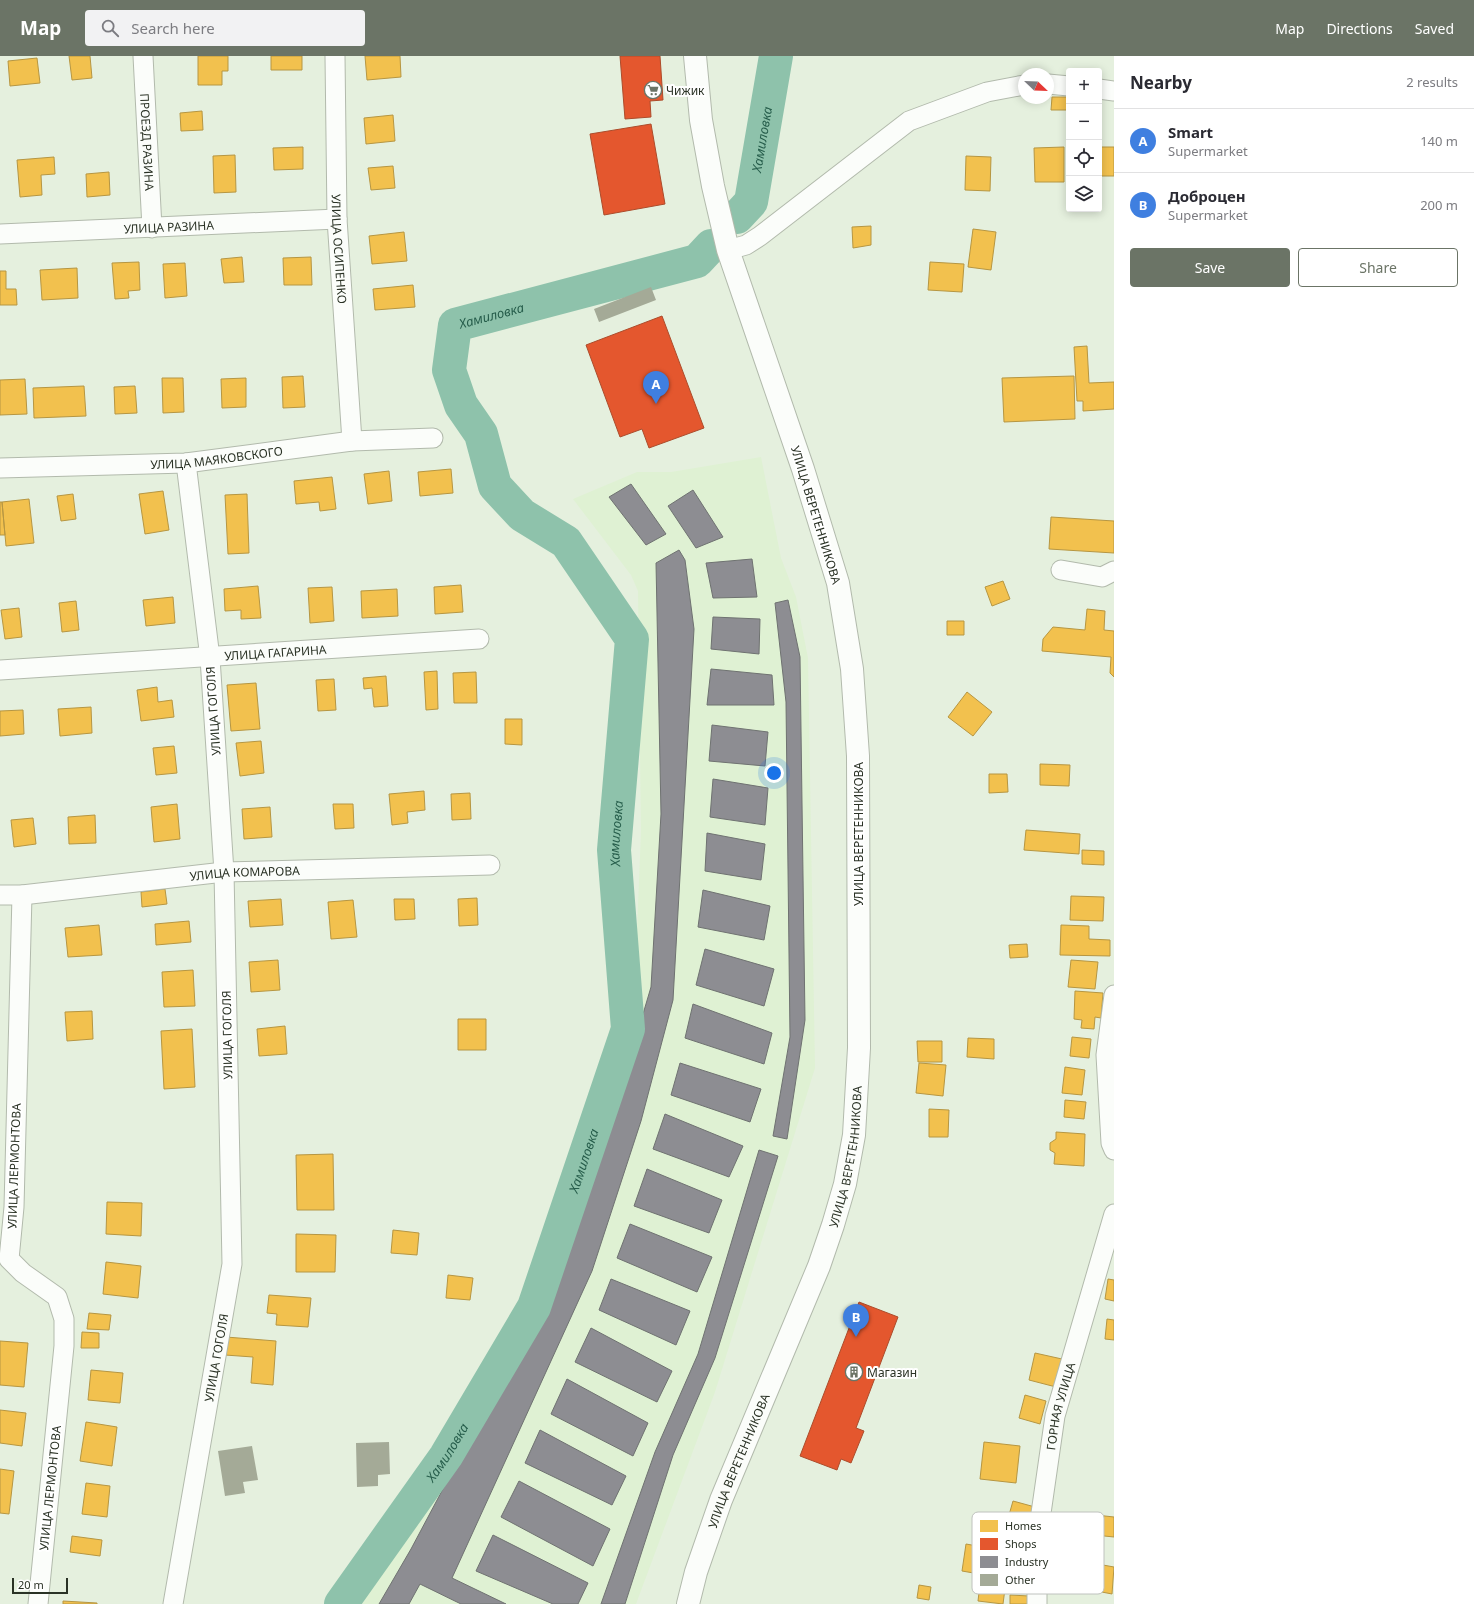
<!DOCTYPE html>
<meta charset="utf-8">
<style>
body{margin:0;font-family:"Noto Sans",sans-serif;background:#f2f2f3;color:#2b2b33}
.controls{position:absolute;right:12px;top:12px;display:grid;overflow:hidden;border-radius:4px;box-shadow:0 2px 10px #0003}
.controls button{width:36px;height:36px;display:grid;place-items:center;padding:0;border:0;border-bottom:1px solid #e1e1e2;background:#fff;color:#2b2b33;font:20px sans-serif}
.compass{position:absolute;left:1018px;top:12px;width:36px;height:36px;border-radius:50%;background:#fff;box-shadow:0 2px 10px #0003;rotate:113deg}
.scale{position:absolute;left:12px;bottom:10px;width:56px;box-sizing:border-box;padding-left:4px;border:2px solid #2a3225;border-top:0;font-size:11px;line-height:14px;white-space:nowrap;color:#2a3225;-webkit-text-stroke:3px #fff;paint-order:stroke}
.you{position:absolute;left:774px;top:717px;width:14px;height:14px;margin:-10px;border:3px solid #fff;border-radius:50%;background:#1a73e8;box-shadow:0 0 0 6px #1a73e833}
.badge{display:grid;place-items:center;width:26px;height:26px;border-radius:50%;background:#6b7466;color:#fff;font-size:13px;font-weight:700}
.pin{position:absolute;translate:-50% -33px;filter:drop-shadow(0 1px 2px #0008)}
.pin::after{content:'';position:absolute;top:21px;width:14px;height:12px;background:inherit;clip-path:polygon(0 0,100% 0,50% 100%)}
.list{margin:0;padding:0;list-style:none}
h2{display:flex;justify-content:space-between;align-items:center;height:52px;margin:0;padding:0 16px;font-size:17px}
h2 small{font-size:13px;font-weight:400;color:#7c7c81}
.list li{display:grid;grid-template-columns:26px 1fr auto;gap:12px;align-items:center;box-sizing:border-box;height:64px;padding:0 16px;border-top:1px solid #e1e1e2}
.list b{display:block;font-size:15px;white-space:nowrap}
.list p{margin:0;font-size:13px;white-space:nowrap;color:#7c7c81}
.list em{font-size:13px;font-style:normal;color:#7c7c81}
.actions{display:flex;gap:8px;padding:12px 16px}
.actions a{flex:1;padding:9px 0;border:1px solid #6b7466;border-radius:4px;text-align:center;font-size:14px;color:#6b7466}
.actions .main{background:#6b7466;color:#fff}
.icon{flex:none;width:22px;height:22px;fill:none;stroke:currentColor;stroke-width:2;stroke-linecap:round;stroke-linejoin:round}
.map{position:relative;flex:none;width:1114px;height:1548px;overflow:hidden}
header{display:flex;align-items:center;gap:24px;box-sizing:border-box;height:56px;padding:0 20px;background:#6b7466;color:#fff}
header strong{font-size:19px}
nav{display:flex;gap:22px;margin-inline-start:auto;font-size:14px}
.search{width:280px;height:36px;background:#f2f2f3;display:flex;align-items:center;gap:10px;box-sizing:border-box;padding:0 14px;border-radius:4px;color:#7c7c81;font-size:15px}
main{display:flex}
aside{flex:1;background:#fff}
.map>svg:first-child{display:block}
</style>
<header>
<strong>Map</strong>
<div class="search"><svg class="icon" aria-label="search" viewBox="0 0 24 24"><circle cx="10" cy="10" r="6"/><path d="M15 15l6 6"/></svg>Search here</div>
<nav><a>Map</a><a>Directions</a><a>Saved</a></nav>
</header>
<main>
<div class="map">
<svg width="1114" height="1548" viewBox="0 0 1114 1548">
<rect width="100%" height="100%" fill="#e5f0de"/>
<!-- built -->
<path fill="#dff1d3" d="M 761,401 L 781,502 L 796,541 L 808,602 L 815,1012 L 715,1336 L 636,1548 L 359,1548 L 388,1496 L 420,1454 L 552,1220 L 610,1051 L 633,972 L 641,776 L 638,535 L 631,519 L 573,443 L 637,416 L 671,416 Z"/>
<!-- homes -->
<path fill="#f2c14e" stroke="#b69642" d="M 69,0 L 90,0 L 92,22 L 72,24 Z
M 198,0 L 228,0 L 228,15 L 222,15 L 222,29 L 198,29 Z
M 271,0 L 302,0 L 302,14 L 271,14 Z
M 365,0 L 400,0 L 401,21 L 367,24 Z
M 37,2 L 40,27 L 10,30 L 8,5 Z
M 1052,41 L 1069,41 L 1069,54 L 1051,54 Z
M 202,55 L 203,74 L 181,75 L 180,57 Z
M 393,59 L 395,85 L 366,88 L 364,62 Z
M 303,91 L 303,113 L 274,114 L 273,92 Z
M 1064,91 L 1064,126 L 1035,126 L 1034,92 Z
M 1099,91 L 1114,91 L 1114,120 L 1099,120 Z
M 235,99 L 236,136 L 214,137 L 213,100 Z
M 966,100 L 991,101 L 990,135 L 965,134 Z
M 54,101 L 55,118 L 41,119 L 42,139 L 20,141 L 17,104 Z
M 393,110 L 395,132 L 371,134 L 368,112 Z
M 109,116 L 110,139 L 87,141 L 86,118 Z
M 871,170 L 871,189 L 853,192 L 852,171 Z
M 973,173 L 996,176 L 991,214 L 968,211 Z
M 404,176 L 407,205 L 372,208 L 369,180 Z
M 242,201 L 244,226 L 224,227 L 221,203 Z
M 311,201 L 312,229 L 284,229 L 283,202 Z
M 139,206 L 140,234 L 128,235 L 129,242 L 115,243 L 112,207 Z
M 930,206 L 964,208 L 962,236 L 928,234 Z
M 185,207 L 187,240 L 165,242 L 163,208 Z
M 77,212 L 78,242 L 42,244 L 40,214 Z
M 0,215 L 6,215 L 6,233 L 16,233 L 17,249 L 0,249 Z
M 413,229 L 415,251 L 375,254 L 373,233 Z
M 1087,290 L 1089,327 L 1114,326 L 1114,353 L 1083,355 L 1083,345 L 1077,345 L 1074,291 Z
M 303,320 L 305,351 L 283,352 L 282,321 Z
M 1074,320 L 1075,363 L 1004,366 L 1002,322 Z
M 162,322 L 183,322 L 184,356 L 163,357 Z
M 246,322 L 246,351 L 222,352 L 221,323 Z
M 25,323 L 27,358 L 0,359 L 0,324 Z
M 84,330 L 86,360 L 34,362 L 33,332 Z
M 135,330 L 137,357 L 115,358 L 114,331 Z
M 451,413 L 453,437 L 420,440 L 418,416 Z
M 389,415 L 392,445 L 368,448 L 364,418 Z
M 332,421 L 336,453 L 320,455 L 319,446 L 296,448 L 294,425 Z
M 163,435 L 169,474 L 145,478 L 139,438 Z
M 73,438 L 76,463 L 61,465 L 57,440 Z
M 247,438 L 249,497 L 228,498 L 225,439 Z
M 29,443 L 34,487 L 6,490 L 2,446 Z
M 0,446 L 2,446 L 5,479 L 0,479 Z
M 1051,461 L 1114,465 L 1114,497 L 1049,493 Z
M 1003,525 L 1010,543 L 992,550 L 985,531 Z
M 461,529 L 463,556 L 435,558 L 434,531 Z
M 258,530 L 261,562 L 241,563 L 241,554 L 225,555 L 224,533 Z
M 332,531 L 334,565 L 310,567 L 308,532 Z
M 397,533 L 398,560 L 362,562 L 361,535 Z
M 173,541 L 175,567 L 146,570 L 143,544 Z
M 76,545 L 79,574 L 62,576 L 59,547 Z
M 19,552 L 22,581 L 5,583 L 1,554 Z
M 1087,553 L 1105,555 L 1104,574 L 1114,575 L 1114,621 L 1110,617 L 1111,601 L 1042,595 L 1043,583 L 1053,571 L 1085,574 Z
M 947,565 L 964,565 L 964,579 L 947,579 Z
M 437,615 L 438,653 L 426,654 L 424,616 Z
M 476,616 L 477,647 L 454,647 L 453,617 Z
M 386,620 L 388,650 L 374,651 L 372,632 L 364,633 L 363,622 Z
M 334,623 L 336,654 L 318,655 L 316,624 Z
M 256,627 L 260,673 L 231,675 L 227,629 Z
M 157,631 L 158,646 L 172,644 L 174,661 L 141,665 L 137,634 Z
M 967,636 L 992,656 L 973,680 L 948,661 Z
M 91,651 L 92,677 L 60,680 L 58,653 Z
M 23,654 L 24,678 L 0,680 L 0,655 Z
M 505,663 L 522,663 L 522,689 L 505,688 Z
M 261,685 L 264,717 L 240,720 L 236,687 Z
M 174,690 L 177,717 L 156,719 L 153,692 Z
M 1040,708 L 1070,709 L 1069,730 L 1040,729 Z
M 989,718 L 1007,718 L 1008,736 L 989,737 Z
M 424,735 L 425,754 L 407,756 L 408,767 L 392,769 L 389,738 Z
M 470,737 L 471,763 L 452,764 L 451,738 Z
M 177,748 L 180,783 L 154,786 L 151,751 Z
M 333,748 L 353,748 L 354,772 L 335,773 Z
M 270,751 L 272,781 L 244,783 L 242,753 Z
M 95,759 L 96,787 L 69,788 L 68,761 Z
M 33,762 L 36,788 L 14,791 L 11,764 Z
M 1026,774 L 1080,778 L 1079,798 L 1024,794 Z
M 1082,794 L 1104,795 L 1104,809 L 1082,808 Z
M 165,833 L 167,848 L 142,851 L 141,836 Z
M 1071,840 L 1104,841 L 1103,865 L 1070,864 Z
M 477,842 L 478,869 L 459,870 L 458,843 Z
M 281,843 L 283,869 L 250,871 L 248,845 Z
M 394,843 L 414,843 L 415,863 L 395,864 Z
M 353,844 L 357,881 L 331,883 L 328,846 Z
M 189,865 L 191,886 L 156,889 L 155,868 Z
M 99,869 L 102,899 L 68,901 L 65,872 Z
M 1061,869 L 1089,870 L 1089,883 L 1110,884 L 1110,900 L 1060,899 Z
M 1027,888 L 1028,901 L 1010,902 L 1009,889 Z
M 278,904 L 280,934 L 251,936 L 249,906 Z
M 1071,904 L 1098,906 L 1095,933 L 1068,931 Z
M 193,914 L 195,950 L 164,951 L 162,916 Z
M 1075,935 L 1103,937 L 1101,962 L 1095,961 L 1094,973 L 1081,972 L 1082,964 L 1074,963 Z
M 92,955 L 93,983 L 67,985 L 65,956 Z
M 458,963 L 486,963 L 486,994 L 458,994 Z
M 285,970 L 287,998 L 259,1000 L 257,973 Z
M 192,973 L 195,1031 L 164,1033 L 161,975 Z
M 1072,981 L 1091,983 L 1089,1002 L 1070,1000 Z
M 968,982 L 994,983 L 994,1003 L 967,1001 Z
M 917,985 L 942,985 L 942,1006 L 918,1006 Z
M 919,1007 L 946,1009 L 943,1040 L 916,1037 Z
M 1065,1011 L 1085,1014 L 1082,1039 L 1062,1037 Z
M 1065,1044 L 1086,1046 L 1084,1063 L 1064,1061 Z
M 929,1053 L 949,1054 L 948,1081 L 929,1081 Z
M 1056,1076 L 1085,1078 L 1084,1110 L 1054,1108 L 1055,1097 L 1050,1094 L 1050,1087 L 1056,1083 Z
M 333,1098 L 334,1154 L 297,1154 L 296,1099 Z
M 107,1146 L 142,1147 L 141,1180 L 106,1178 Z
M 393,1174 L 419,1177 L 417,1199 L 391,1197 Z
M 296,1178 L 336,1179 L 335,1216 L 296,1216 Z
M 106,1206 L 141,1210 L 138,1242 L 103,1238 Z
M 448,1219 L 473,1222 L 470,1244 L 446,1242 Z
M 1108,1223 L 1114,1224 L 1114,1245 L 1105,1243 Z
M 269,1239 L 311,1242 L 308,1271 L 276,1269 L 277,1258 L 267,1257 Z
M 89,1257 L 111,1259 L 109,1274 L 87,1273 Z
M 1107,1263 L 1114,1264 L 1114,1284 L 1105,1283 Z
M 82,1276 L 99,1277 L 99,1292 L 81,1292 Z
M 226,1281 L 276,1285 L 273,1329 L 251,1327 L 253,1301 L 225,1299 Z
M 0,1285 L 28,1287 L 24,1331 L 0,1329 Z
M 1035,1297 L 1062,1303 L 1056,1331 L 1029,1324 Z
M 91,1314 L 123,1317 L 120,1347 L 88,1344 Z
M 1025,1339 L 1046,1345 L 1040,1368 L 1019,1362 Z
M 0,1354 L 26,1357 L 22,1390 L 0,1387 Z
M 86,1366 L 117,1371 L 112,1410 L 80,1405 Z
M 984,1386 L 1020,1390 L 1016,1427 L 980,1423 Z
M 0,1413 L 14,1415 L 9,1458 L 0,1457 Z
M 86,1427 L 110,1430 L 107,1461 L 82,1458 Z
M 1013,1445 L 1035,1451 L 1031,1465 L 1009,1459 Z
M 1087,1458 L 1114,1461 L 1114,1481 L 1085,1478 Z
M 72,1480 L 102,1484 L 100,1500 L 70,1496 Z
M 966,1488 L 983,1491 L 982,1497 L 988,1498 L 985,1519 L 962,1515 Z
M 1081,1505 L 1114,1511 L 1112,1538 L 1076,1531 Z
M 990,1523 L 1006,1525 L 1003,1548 L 978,1545 L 980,1528 L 989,1529 Z
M 919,1529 L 931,1531 L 929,1544 L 917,1542 Z
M 1010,1539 L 1029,1540 L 1029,1548 L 1010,1548 Z
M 63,1545 L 97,1547 L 97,1548 L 63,1548 Z"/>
<!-- shops -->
<path fill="#e4572e" stroke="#ac4c2b" d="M 620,0 L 660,0 L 663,44 L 650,45 L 651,61 L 625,63 Z
M 651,68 L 665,148 L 604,159 L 590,78 Z
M 662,260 L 704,372 L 649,392 L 642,373 L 620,381 L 586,289 Z
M 859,1246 L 898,1261 L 856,1372 L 864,1375 L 851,1407 L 841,1403 L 837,1414 L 800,1400 Z"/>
<!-- industry -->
<path fill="#8d8d92" stroke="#6f7271" d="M 631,428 L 666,478 L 646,489 L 609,441 Z
M 693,434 L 723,481 L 696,492 L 668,450 Z
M 679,494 L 685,504 L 694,573 L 673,944 L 641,1065 L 592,1215 L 452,1522 L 506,1548 L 461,1548 L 420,1528 L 409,1548 L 379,1548 L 411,1493 L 560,1213 L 602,1097 L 651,931 L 661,758 L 656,507 Z
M 752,503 L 757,541 L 713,542 L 706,507 Z
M 788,544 L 800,601 L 805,964 L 787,1083 L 773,1080 L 790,981 L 786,646 L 775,547 Z
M 713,561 L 760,563 L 759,598 L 711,593 Z
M 711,613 L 772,619 L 774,649 L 707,649 Z
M 712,669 L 768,676 L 765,710 L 709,705 Z
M 713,723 L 768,732 L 765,769 L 710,761 Z
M 707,777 L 765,788 L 761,824 L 705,815 Z
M 703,834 L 770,850 L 764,884 L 698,871 Z
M 705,893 L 774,913 L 764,950 L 696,929 Z
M 693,948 L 772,977 L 764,1008 L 685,982 Z
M 680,1007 L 761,1033 L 750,1066 L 671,1039 Z
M 665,1058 L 743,1090 L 729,1121 L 653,1093 Z
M 759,1094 L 778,1100 L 715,1302 L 673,1399 L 625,1548 L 601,1548 L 655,1396 L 698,1298 Z
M 647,1113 L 722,1144 L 709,1177 L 634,1150 Z
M 630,1168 L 712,1201 L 697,1236 L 617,1202 Z
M 611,1223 L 690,1255 L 676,1289 L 599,1254 Z
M 591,1272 L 672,1315 L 657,1346 L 575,1306 Z
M 567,1323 L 648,1367 L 633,1400 L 551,1358 Z
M 540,1374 L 626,1420 L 612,1449 L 525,1407 Z
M 519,1425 L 610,1473 L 593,1510 L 501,1461 Z
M 493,1479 L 588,1527 L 578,1548 L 553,1548 L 476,1515 Z"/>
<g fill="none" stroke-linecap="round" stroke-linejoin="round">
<!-- river -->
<g stroke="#8ec2ab" stroke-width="34">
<path id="s1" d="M 737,161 L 751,146 L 776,0"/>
<path id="s2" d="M 341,1548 L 446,1400 L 534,1251 L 628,973 L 614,794 L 632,583 L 566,486 L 522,459 L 495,430 L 481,378 L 461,349 L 449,314 L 455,269 L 697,205 L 711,190"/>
</g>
</g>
<!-- building -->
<path fill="#a4aa97" d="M 651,231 L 656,244 L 599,266 L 594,253 Z
M 389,1386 L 390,1418 L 378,1419 L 378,1430 L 357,1431 L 356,1387 Z
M 252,1390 L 258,1424 L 243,1426 L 245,1437 L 225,1440 L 218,1395 Z"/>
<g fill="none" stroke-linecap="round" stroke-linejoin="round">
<defs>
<g id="street">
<path id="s3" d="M 143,0 L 152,172"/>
<path id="s4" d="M 335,0 L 337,163 L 352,385"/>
<path d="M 1048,28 L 1069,30"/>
<path d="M 1099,33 L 1114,35"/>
<path id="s5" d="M 0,178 L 337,163"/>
<path d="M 728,194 L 746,189 L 760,180 L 909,65 L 987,36 L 1024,29"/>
<path id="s6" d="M 0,412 L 186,407 L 352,385 L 433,382"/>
<path d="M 1061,514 L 1102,521 L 1114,515"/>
<path id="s7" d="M 0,614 L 479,583"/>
<path id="s8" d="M 0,839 L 22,839 L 224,816 L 490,809"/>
<path d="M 22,839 L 14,1151 L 9,1203 L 23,1217 L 57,1241 L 64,1263 L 64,1290 L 38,1548"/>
<path d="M 1114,939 L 1106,999 L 1111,1087 L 1114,1094"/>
<path id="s9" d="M 173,1548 L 232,1208 L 224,816 L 210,602 L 186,407"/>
<path id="s10" d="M 1037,1548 L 1037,1485 L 1055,1360 L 1114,1158"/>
</g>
<g id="secondary">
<path id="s11" d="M 688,1548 L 696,1516 L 721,1444 L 819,1210 L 833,1169 L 845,1128 L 854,1079 L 859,992 L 858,700 L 852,613 L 838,527 L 803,413 L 728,194 L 713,130 L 701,64 L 695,0"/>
</g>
</defs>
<!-- street casing -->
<use href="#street" stroke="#b2baac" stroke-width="21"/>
<!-- secondary casing -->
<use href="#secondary" stroke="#b2baac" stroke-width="24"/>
<!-- street -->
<use href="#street" stroke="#fbfdfa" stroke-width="19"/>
<!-- secondary -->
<use href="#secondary" stroke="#fbfdfa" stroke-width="22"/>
</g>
<!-- icons -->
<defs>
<symbol id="supermarket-ring" viewBox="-11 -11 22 22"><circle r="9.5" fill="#fff" stroke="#6b7466" stroke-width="1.5"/><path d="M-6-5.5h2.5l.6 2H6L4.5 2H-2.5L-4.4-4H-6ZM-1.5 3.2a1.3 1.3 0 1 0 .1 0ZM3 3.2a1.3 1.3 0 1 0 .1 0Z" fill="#6b7466"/></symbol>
<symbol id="building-ring" viewBox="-11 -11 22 22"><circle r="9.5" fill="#fff" stroke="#6b7466" stroke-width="1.5"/><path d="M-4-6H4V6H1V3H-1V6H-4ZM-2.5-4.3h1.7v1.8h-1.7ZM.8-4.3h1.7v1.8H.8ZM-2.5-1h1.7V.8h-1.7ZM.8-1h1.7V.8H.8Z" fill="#6b7466"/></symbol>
</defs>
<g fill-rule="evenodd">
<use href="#supermarket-ring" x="643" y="24" width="20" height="20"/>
<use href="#building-ring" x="844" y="1306" width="20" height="20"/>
</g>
<g text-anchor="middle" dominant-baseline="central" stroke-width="4" stroke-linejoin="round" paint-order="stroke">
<!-- poi labels -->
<g font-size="12" fill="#2a3225" stroke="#fff" text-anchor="start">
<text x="666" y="34">Чижик</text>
<text x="867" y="1316">Магазин</text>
</g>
<!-- street labels -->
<g font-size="12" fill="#2a3225" stroke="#fff">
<text stroke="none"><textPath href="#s3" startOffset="86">ПРОЕЗД РАЗИНА</textPath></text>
<text stroke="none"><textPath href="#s5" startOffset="169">УЛИЦА РАЗИНА</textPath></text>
<text stroke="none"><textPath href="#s4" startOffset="193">УЛИЦА ОСИПЕНКО</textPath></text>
<text stroke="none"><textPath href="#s6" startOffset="217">УЛИЦА МАЯКОВСКОГО</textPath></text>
<text transform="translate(816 459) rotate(73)">УЛИЦА ВЕРЕТЕННИКОВА</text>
<text stroke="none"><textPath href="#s7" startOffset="276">УЛИЦА ГАГАРИНА</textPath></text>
<text transform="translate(213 655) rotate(-94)">УЛИЦА ГОГОЛЯ</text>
<text transform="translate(858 778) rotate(-90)">УЛИЦА ВЕРЕТЕННИКОВА</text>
<text stroke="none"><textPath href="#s8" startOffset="246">УЛИЦА КОМАРОВА</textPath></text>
<text transform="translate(227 979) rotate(-91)">УЛИЦА ГОГОЛЯ</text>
<text stroke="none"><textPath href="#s11" startOffset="476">УЛИЦА ВЕРЕТЕННИКОВА</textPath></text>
<text transform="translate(14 1110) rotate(-88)">УЛИЦА ЛЕРМОНТОВА</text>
<text stroke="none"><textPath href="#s9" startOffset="250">УЛИЦА ГОГОЛЯ</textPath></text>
<text stroke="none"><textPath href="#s10" startOffset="200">ГОРНАЯ УЛИЦА</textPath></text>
<text stroke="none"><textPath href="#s11" startOffset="152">УЛИЦА ВЕРЕТЕННИКОВА</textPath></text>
<text transform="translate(50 1432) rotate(-84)">УЛИЦА ЛЕРМОНТОВА</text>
</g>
<!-- water labels -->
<g font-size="13" font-style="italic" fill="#265d4b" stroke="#fff">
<text stroke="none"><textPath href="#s1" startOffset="84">Хамиловка</textPath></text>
<text stroke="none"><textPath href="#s2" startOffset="1457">Хамиловка</textPath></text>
<text stroke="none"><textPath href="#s2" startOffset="844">Хамиловка</textPath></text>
<text stroke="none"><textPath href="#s2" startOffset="509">Хамиловка</textPath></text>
<text stroke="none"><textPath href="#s2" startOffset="185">Хамиловка</textPath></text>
</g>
</g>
<!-- legend -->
<rect x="972" y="1456" width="132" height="82" rx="6" fill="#fff" stroke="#bfc2be" stroke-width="1"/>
<rect x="980" y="1464" width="18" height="12" fill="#f2c14e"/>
<rect x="980" y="1482" width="18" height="12" fill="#e4572e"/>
<rect x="980" y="1500" width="18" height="12" fill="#8d8d92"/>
<rect x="980" y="1518" width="18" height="12" fill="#a4aa97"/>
<g font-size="11" fill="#2a3225">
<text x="1005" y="1474">Homes</text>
<text x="1005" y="1492">Shops</text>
<text x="1005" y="1510">Industry</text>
<text x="1005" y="1528">Other</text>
</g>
</svg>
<div class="controls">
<button>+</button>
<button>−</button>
<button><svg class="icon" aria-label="locate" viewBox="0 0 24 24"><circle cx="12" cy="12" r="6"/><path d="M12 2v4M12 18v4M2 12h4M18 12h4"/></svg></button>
<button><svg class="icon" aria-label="layers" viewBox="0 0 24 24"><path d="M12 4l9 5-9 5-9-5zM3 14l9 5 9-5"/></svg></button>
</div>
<svg class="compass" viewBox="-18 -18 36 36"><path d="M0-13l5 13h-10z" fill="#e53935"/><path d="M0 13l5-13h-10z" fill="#7c7c81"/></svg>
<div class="scale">20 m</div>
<div class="you"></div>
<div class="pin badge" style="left:656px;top:348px;background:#3f7fe0">A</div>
<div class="pin badge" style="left:856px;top:1281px;background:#3f7fe0">B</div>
</div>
<aside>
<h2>Nearby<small>2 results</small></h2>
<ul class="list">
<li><span class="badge" style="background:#3f7fe0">A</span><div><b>Smart</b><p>Supermarket</p></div><em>140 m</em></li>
<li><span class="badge" style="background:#3f7fe0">B</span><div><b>Доброцен</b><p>Supermarket</p></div><em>200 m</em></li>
</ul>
<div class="actions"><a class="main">Save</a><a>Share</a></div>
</aside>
</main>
